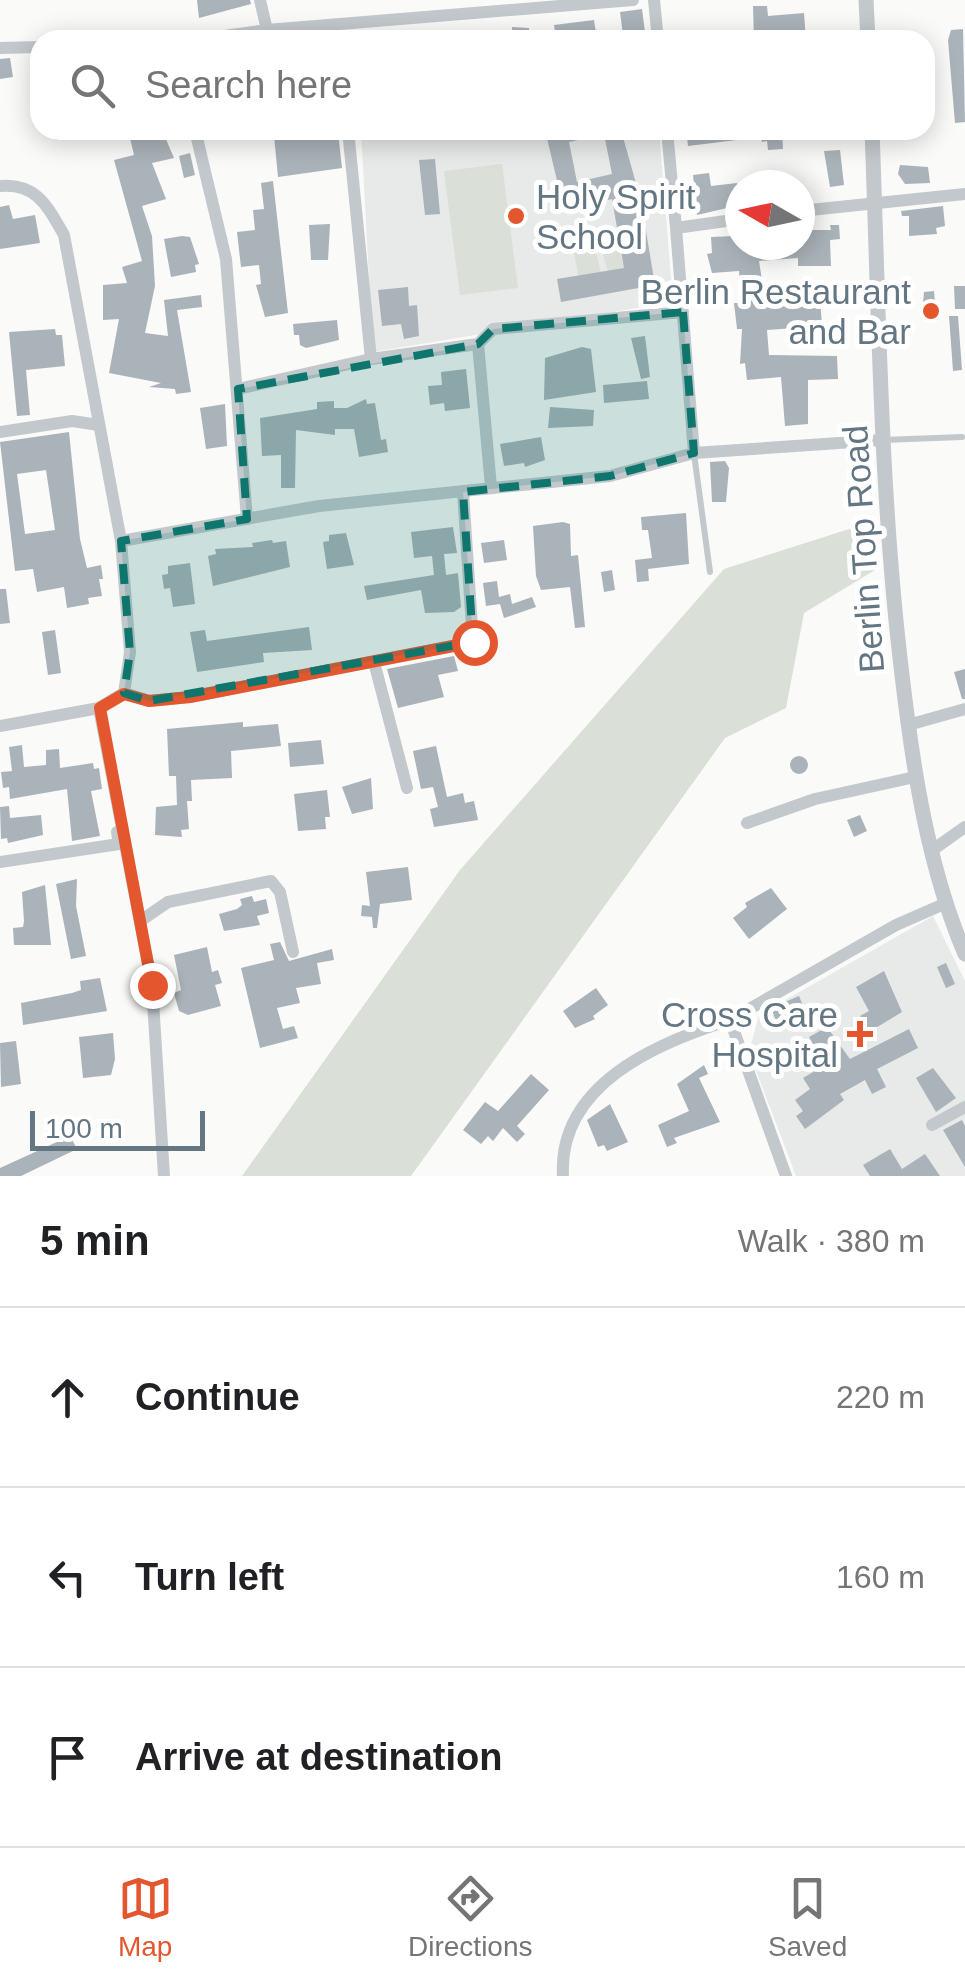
<!DOCTYPE html>
<meta charset="utf-8">
<style>
body{margin:0;font-family:Arial,sans-serif;background:#f6f6f6;color:#202124}
.compass{position:absolute;left:725px;top:170px;width:90px;height:90px;border-radius:50%;background:#fff;box-shadow:0 5px 25px #0003;rotate:279deg}
.scale{position:absolute;left:30px;bottom:25px;width:175px;box-sizing:border-box;padding-left:10px;border:5px solid #657683;border-top:0;font-size:28px;line-height:35px;white-space:nowrap;color:#657683;-webkit-text-stroke:8px #fff;paint-order:stroke}
.stop{position:absolute;width:30px;height:30px;margin:-22px;border:8px solid #e4572e;border-radius:50%;background:#fff}
.stop.end{background:#e4572e;border-color:#fff;box-shadow:0 2px 10px #0008}
.list{margin:0;padding:0;list-style:none}
h2{display:flex;justify-content:space-between;align-items:center;height:130px;margin:0;padding:0 40px;font-size:42px}
h2 small{font-size:32px;font-weight:400;color:#757577}
.list li{display:grid;grid-template-columns:65px 1fr auto;gap:30px;align-items:center;box-sizing:border-box;height:180px;padding:0 40px;border-top:2px solid #e0e0e0}
.list b{display:block;font-size:38px;white-space:nowrap}
.list em{font-size:32px;font-style:normal;color:#757577}
.icon{flex:none;width:55px;height:55px;fill:none;stroke:currentColor;stroke-width:2;stroke-linecap:round;stroke-linejoin:round}
.map{position:relative;flex:none;width:965px;height:1176px;overflow:hidden}
.search{position:absolute;background:#fff;box-shadow:0 5px 25px #0003;left:30px;right:30px;top:30px;height:110px;display:flex;align-items:center;gap:25px;box-sizing:border-box;padding:0 35px;border-radius:30px;color:#757577;font-size:38px}
.sheet{height:670px;background:#fff}
nav{display:flex;justify-content:space-around;align-items:center;box-sizing:border-box;height:140px;border-top:2px solid #e0e0e0;background:#fff;font-size:28px;color:#757577}
nav a{display:grid;justify-items:center;gap:5px}
nav .on{color:#e4572e}
.map>svg:first-child{display:block}
</style>
<div class="map">
<svg width="965" height="1176" viewBox="0 0 965 1176">
<rect width="100%" height="100%" fill="#fafaf8"/>
<!-- built -->
<path fill="#e8e9e9" d="M 361,130 L 659,130 L 673,302 L 373,352 Z
M 933,916 L 965,981 L 965,1176 L 796,1176 L 749,1052 L 759,1015 Z"/>
<!-- green -->
<path fill="#dadfd7" d="M 502,164 L 518,288 L 460,295 L 444,171 Z
M 618,240 L 624,268 L 608,272 L 602,251 L 606,243 Z
M 587,245 L 596,251 L 601,273 L 579,278 L 573,249 Z
M 865,524 L 875,570 L 804,613 L 786,708 L 725,738 L 411,1176 L 242,1176 L 460,870 L 724,569 Z"/>
<!-- building -->
<path fill="#aab3b9" fill-rule="evenodd" d="M 197,0 L 250,0 L 251,4 L 199,18 Z
M 753,6 L 767,6 L 768,16 L 804,13 L 806,40 L 754,40 Z
M 642,9 L 645,32 L 623,35 L 620,12 Z
M 594,20 L 597,40 L 556,40 L 554,25 Z
M 512,27 L 529,28 L 529,40 L 512,40 Z
M 963,29 L 965,122 L 955,123 L 948,40 L 951,30 Z
M 10,58 L 13,77 L 0,79 L 0,59 Z
M 54,130 L 83,130 L 83,135 L 55,140 Z
M 128,130 L 162,130 L 174,158 L 152,163 L 166,199 L 142,206 L 152,236 L 155,286 L 145,333 L 168,336 L 164,300 L 201,295 L 202,307 L 177,310 L 191,392 L 176,394 L 175,389 L 149,387 L 161,383 L 109,373 L 119,319 L 103,320 L 103,285 L 127,283 L 122,267 L 142,261 L 114,160 L 134,155 Z
M 245,130 L 273,130 L 274,137 L 246,139 Z
M 545,130 L 621,130 L 641,201 L 655,285 L 561,302 L 557,279 L 624,268 L 612,199 L 564,210 ZM 604,134 L 612,174 L 577,182 L 569,142 Z
M 686,130 L 782,130 L 783,149 L 768,150 L 767,141 L 762,142 L 761,137 L 688,146 Z
M 338,132 L 342,168 L 278,177 L 274,136 Z
M 840,150 L 844,185 L 830,187 L 824,151 Z
M 190,153 L 195,175 L 184,178 L 179,156 Z
M 435,159 L 440,214 L 425,215 L 419,160 Z
M 900,165 L 928,167 L 930,183 L 905,184 L 898,174 Z
M 709,173 L 711,186 L 737,183 L 740,205 L 697,215 L 693,175 Z
M 273,181 L 288,313 L 265,317 L 256,285 L 261,284 L 259,265 L 241,267 L 237,232 L 255,230 L 253,210 L 264,209 L 261,183 Z
M 9,205 L 13,219 L 35,215 L 40,243 L 0,249 L 0,207 Z
M 943,206 L 945,226 L 936,228 L 937,234 L 909,236 L 909,216 L 902,216 L 901,211 Z
M 330,224 L 328,260 L 311,260 L 309,225 Z
M 830,225 L 839,225 L 840,239 L 830,240 L 831,266 L 798,266 L 798,258 L 759,261 L 763,287 L 819,283 L 822,326 L 767,330 L 769,355 L 837,356 L 838,379 L 808,380 L 808,424 L 785,426 L 781,377 L 747,380 L 745,363 L 740,364 L 742,329 L 737,329 L 734,303 L 742,303 L 739,271 L 712,273 L 707,254 L 712,253 L 711,237 L 735,236 L 736,245 L 800,245 L 800,230 L 831,230 Z
M 182,236 L 190,237 L 199,264 L 195,265 L 196,272 L 171,277 L 164,239 Z
M 954,286 L 965,286 L 965,309 L 955,309 Z
M 408,287 L 409,306 L 417,305 L 419,336 L 404,339 L 401,324 L 382,326 L 378,290 Z
M 934,291 L 936,314 L 922,316 L 924,292 Z
M 949,316 L 958,316 L 962,370 L 953,371 Z
M 337,320 L 339,340 L 306,348 L 300,345 L 299,335 L 294,335 L 293,324 Z
M 55,329 L 56,335 L 62,335 L 65,366 L 26,370 L 30,415 L 17,416 L 9,332 Z
M 645,336 L 650,377 L 641,379 L 631,338 Z
M 582,347 L 591,349 L 596,392 L 544,400 L 545,358 Z
M 466,369 L 470,408 L 445,411 L 444,403 L 430,405 L 428,386 L 442,385 L 441,372 Z
M 647,381 L 649,399 L 604,403 L 603,385 Z
M 366,399 L 367,404 L 375,403 L 381,440 L 386,439 L 388,452 L 359,457 L 354,429 L 335,429 L 335,435 L 296,430 L 295,488 L 281,488 L 281,455 L 262,456 L 260,418 L 317,409 L 317,402 L 334,401 L 334,408 L 347,408 Z
M 225,404 L 227,446 L 206,449 L 200,408 Z
M 550,407 L 594,410 L 593,426 L 548,428 Z
M 69,432 L 80,539 L 87,568 L 101,565 L 103,579 L 99,579 L 102,596 L 88,598 L 89,604 L 67,608 L 64,587 L 37,592 L 33,569 L 15,571 L 0,442 ZM 46,470 L 55,530 L 25,534 L 17,474 Z
M 541,437 L 545,460 L 525,467 L 524,463 L 504,466 L 500,444 Z
M 725,461 L 729,468 L 726,502 L 712,502 L 710,462 Z
M 686,513 L 689,564 L 648,569 L 649,581 L 637,582 L 635,560 L 652,558 L 648,530 L 642,530 L 641,517 Z
M 563,522 L 570,524 L 571,556 L 578,555 L 585,627 L 575,628 L 570,587 L 541,590 L 536,576 L 533,526 Z
M 453,527 L 457,553 L 444,554 L 446,575 L 458,573 L 461,607 L 454,612 L 425,613 L 421,590 L 367,600 L 364,586 L 434,575 L 432,556 L 414,558 L 411,532 Z
M 346,533 L 354,565 L 327,569 L 323,542 L 329,541 L 329,535 Z
M 272,540 L 273,543 L 286,541 L 290,567 L 213,586 L 208,556 L 216,554 L 215,549 L 253,547 L 252,543 Z
M 504,540 L 507,560 L 484,563 L 481,543 Z
M 190,563 L 195,604 L 173,607 L 170,588 L 164,589 L 162,575 L 168,574 L 168,566 Z
M 612,570 L 615,590 L 604,592 L 601,572 Z
M 497,581 L 499,597 L 510,594 L 512,604 L 532,597 L 536,607 L 504,618 L 500,604 L 486,606 L 483,583 Z
M 0,589 L 6,589 L 10,623 L 0,624 Z
M 309,627 L 312,650 L 263,653 L 264,662 L 197,672 L 190,632 L 205,630 L 207,641 Z
M 55,630 L 61,673 L 48,675 L 42,632 Z
M 454,656 L 458,671 L 438,675 L 444,697 L 398,708 L 387,669 Z
M 965,669 L 965,699 L 962,699 L 954,672 Z
M 243,722 L 243,727 L 278,724 L 281,746 L 231,751 L 232,778 L 191,780 L 192,801 L 187,801 L 189,829 L 181,830 L 182,837 L 155,835 L 156,807 L 177,805 L 176,776 L 169,776 L 167,729 Z
M 321,740 L 324,764 L 290,767 L 288,743 Z
M 22,745 L 24,767 L 46,765 L 46,750 L 59,749 L 60,768 L 93,763 L 94,769 L 99,768 L 102,789 L 91,791 L 100,836 L 72,841 L 67,789 L 10,799 L 9,787 L 3,788 L 1,772 L 12,771 L 9,747 Z
M 436,746 L 447,797 L 463,793 L 465,803 L 474,801 L 478,820 L 434,827 L 430,809 L 438,807 L 433,787 L 421,789 L 413,751 Z
M790 765a9 9 0 1 1 18 0a9 9 0 1 1-18 0Z
M 371,778 L 373,809 L 352,814 L 342,787 Z
M 327,790 L 330,817 L 325,817 L 326,829 L 298,831 L 294,794 Z
M 9,806 L 10,818 L 41,815 L 43,835 L 8,843 L 7,838 L 1,839 L 0,807 Z
M 860,815 L 867,831 L 854,837 L 847,820 Z
M 408,867 L 412,900 L 380,904 L 377,928 L 373,928 L 372,917 L 361,916 L 362,905 L 370,906 L 366,872 Z
M 77,879 L 76,906 L 86,956 L 71,959 L 56,884 Z
M 45,885 L 51,945 L 14,945 L 13,928 L 23,927 L 24,921 L 22,892 Z
M 771,888 L 787,909 L 749,939 L 733,918 L 747,907 L 745,903 Z
M 252,896 L 254,902 L 266,899 L 269,913 L 257,916 L 260,925 L 224,931 L 219,914 L 237,909 L 242,905 L 240,899 Z
M 280,942 L 289,961 L 332,949 L 334,960 L 317,963 L 321,984 L 296,988 L 300,1003 L 277,1008 L 283,1029 L 294,1026 L 298,1038 L 260,1048 L 241,968 L 274,960 L 270,944 Z
M 207,947 L 212,972 L 218,970 L 222,983 L 215,985 L 221,1006 L 188,1015 L 179,1011 L 174,993 L 181,990 L 174,955 Z
M 946,963 L 955,984 L 946,988 L 937,967 Z
M 884,971 L 902,1012 L 869,1032 L 860,1016 L 869,1011 L 856,987 Z
M 100,978 L 107,1011 L 23,1025 L 21,1003 L 72,993 L 81,990 L 80,981 Z
M 596,988 L 608,1005 L 593,1016 L 595,1019 L 575,1028 L 563,1011 Z
M 799,996 L 806,1013 L 778,1025 L 771,1008 Z
M 827,1027 L 850,1059 L 909,1029 L 918,1048 L 877,1069 L 886,1087 L 872,1094 L 865,1080 L 840,1094 L 844,1100 L 805,1129 L 796,1116 L 803,1111 L 795,1100 L 810,1089 L 803,1078 L 825,1065 L 809,1037 Z
M 113,1033 L 115,1059 L 111,1075 L 83,1078 L 79,1037 Z
M 16,1041 L 21,1084 L 1,1087 L 0,1043 Z
M 704,1065 L 708,1074 L 699,1078 L 720,1122 L 674,1138 L 677,1143 L 667,1147 L 658,1125 L 689,1111 L 677,1084 Z
M 933,1068 L 956,1098 L 936,1112 L 916,1078 Z
M 531,1074 L 549,1090 L 517,1126 L 525,1134 L 517,1142 L 503,1128 L 493,1141 L 488,1136 L 481,1144 L 463,1130 L 485,1102 L 498,1111 Z
M 610,1104 L 628,1142 L 607,1151 L 604,1145 L 598,1147 L 587,1120 Z
M 962,1120 L 965,1126 L 965,1167 L 943,1130 Z
M 70,1136 L 77,1149 L 21,1176 L 0,1176 L 0,1168 Z
M 890,1149 L 902,1169 L 925,1154 L 940,1176 L 870,1176 L 863,1165 Z"/>
<g fill="none" stroke-linecap="round" stroke-linejoin="round">
<!-- service -->
<path stroke="#c3c8cc" stroke-width="6" d="M 883,440 L 962,437
M 694,454 L 710,572"/>
<!-- minor -->
<path stroke="#c3c8cc" stroke-width="12" d="M 260,0 L 267,30
M 654,0 L 658,40
M 195,40 L 267,30 L 633,0
M 0,48 L 40,47
M 195,130 L 226,259 L 247,519
M 348,130 L 371,359
M 667,130 L 676,228 L 740,219
M 0,186 C 37,183 47,206 64,235 L 121,541
M 800,211 L 965,194
M 478,344 L 491,487
M 238,389 L 371,359 L 478,344 L 493,329 L 683,312
M 0,432 L 72,421 L 99,425
M 694,453 L 883,440
M 374,662 L 407,788
M 124,693 L 149,701 L 190,697 L 473,642 L 463,492
M 99,708 L 152,985 L 164,1176
M 908,725 L 965,709
M 0,726 L 99,708 L 124,693 L 130,652 L 121,541 L 319,506 L 610,476 L 694,453 L 676,228
M 747,823 L 815,799 L 915,777
M 934,849 L 965,827
M 0,862 L 119,844 L 117,832
M 143,919 L 168,902 L 271,881 L 280,892 L 293,952
M 932,1125 L 965,1107
M 563,1176 C 558,1085 656,1043 730,1020
M 786,1176 L 730,1020 L 896,925 L 944,904"/>
<!-- tertiary -->
<path stroke="#c3c8cc" stroke-width="15" d="M 866,0 L 868,40
M 872,130 C 879,312 880,494 902,675 C 913,769 928,867 965,954"/>
</g>
<g fill="none" stroke-linecap="round" stroke-linejoin="round">
<!-- route -->
<path stroke="#e4572e" stroke-width="12" d="M 152,985 L 100,708 L 124,694 L 149,701 L 190,697 L 474,642"/>
</g>
<!-- marked area -->
<path fill="#0f766e" fill-opacity="0.2" stroke="#0f766e" stroke-width="8" stroke-dasharray="20 12" stroke-linejoin="round" d="M 683,312 L 694,453 L 610,476 L 463,492 L 473,642 L 149,701 L 124,693 L 130,652 L 121,541 L 247,519 L 238,389 L 478,344 L 493,329 Z"/>
<!-- markers -->
<g fill="#e4572e" stroke="#fff" stroke-width="4">
<circle cx="516" cy="216" r="10"/>
<circle cx="931" cy="311" r="10"/>
<path d="M855 1019h10v10h10v10h-10v10h-10v-10h-10v-10h10z"/>
</g>
<g text-anchor="middle" dominant-baseline="central" stroke-width="10" stroke-linejoin="round" paint-order="stroke">
<!-- poi labels -->
<g font-size="35" fill="#657683" stroke="#fff" text-anchor="end">
<text x="536" y="196" text-anchor="start">Holy Spirit<tspan x="536" dy="40">School</tspan></text>
<text x="911" y="291">Berlin Restaurant<tspan x="911" dy="40">and Bar</tspan></text>
<text x="838" y="1014">Cross Care<tspan x="838" dy="40">Hospital</tspan></text>
</g>
<!-- street labels -->
<g font-size="35" fill="#657683" stroke="#fff">
<text transform="translate(863 549) rotate(-94)">Berlin Top Road</text>
</g>
</g>
</svg>
<svg class="compass" viewBox="-18 -18 36 36"><path d="M0-13l5 13h-10z" fill="#e53935"/><path d="M0 13l5-13h-10z" fill="#757577"/></svg>
<div class="scale">100 m</div>
<div class="stop" style="left:474px;top:642px"></div>
<div class="stop end" style="left:152px;top:985px"></div>
<div class="search"><svg class="icon" aria-label="search" viewBox="0 0 24 24"><circle cx="10" cy="10" r="6"/><path d="M15 15l6 6"/></svg>Search here</div>
</div>
<section class="sheet">
<h2>5 min<small>Walk · 380 m</small></h2>
<ul class="list">
<li><svg class="icon" aria-label="ahead" viewBox="0 0 24 24"><path d="M12 20V5M6 11l6-6 6 6"/></svg><div><b>Continue</b></div><em>220 m</em></li>
<li><svg class="icon" aria-label="left" viewBox="0 0 24 24"><path d="M17 20v-9H6M10 6l-5 5 5 5"/></svg><div><b>Turn left</b></div><em>160 m</em></li>
<li><svg class="icon" aria-label="arrive" viewBox="0 0 24 24"><path d="M6 21V4h12l-3 4 3 4H6"/></svg><div><b>Arrive at destination</b></div></li>
</ul>
</section>
<nav>
<a class="on"><svg class="icon" aria-label="map" viewBox="0 0 24 24"><path d="M3 6l6-2 6 2 6-2v14l-6 2-6-2-6 2zM9 4v14M15 6v14"/></svg>Map</a>
<a><svg class="icon" aria-label="directions" viewBox="0 0 24 24"><path d="M12 3l9 9-9 9-9-9zM9 14v-3h6M13 9l2 2-2 2"/></svg>Directions</a>
<a><svg class="icon" aria-label="saved" viewBox="0 0 24 24"><path d="M7 4h10v16l-5-4-5 4z"/></svg>Saved</a>
</nav>
